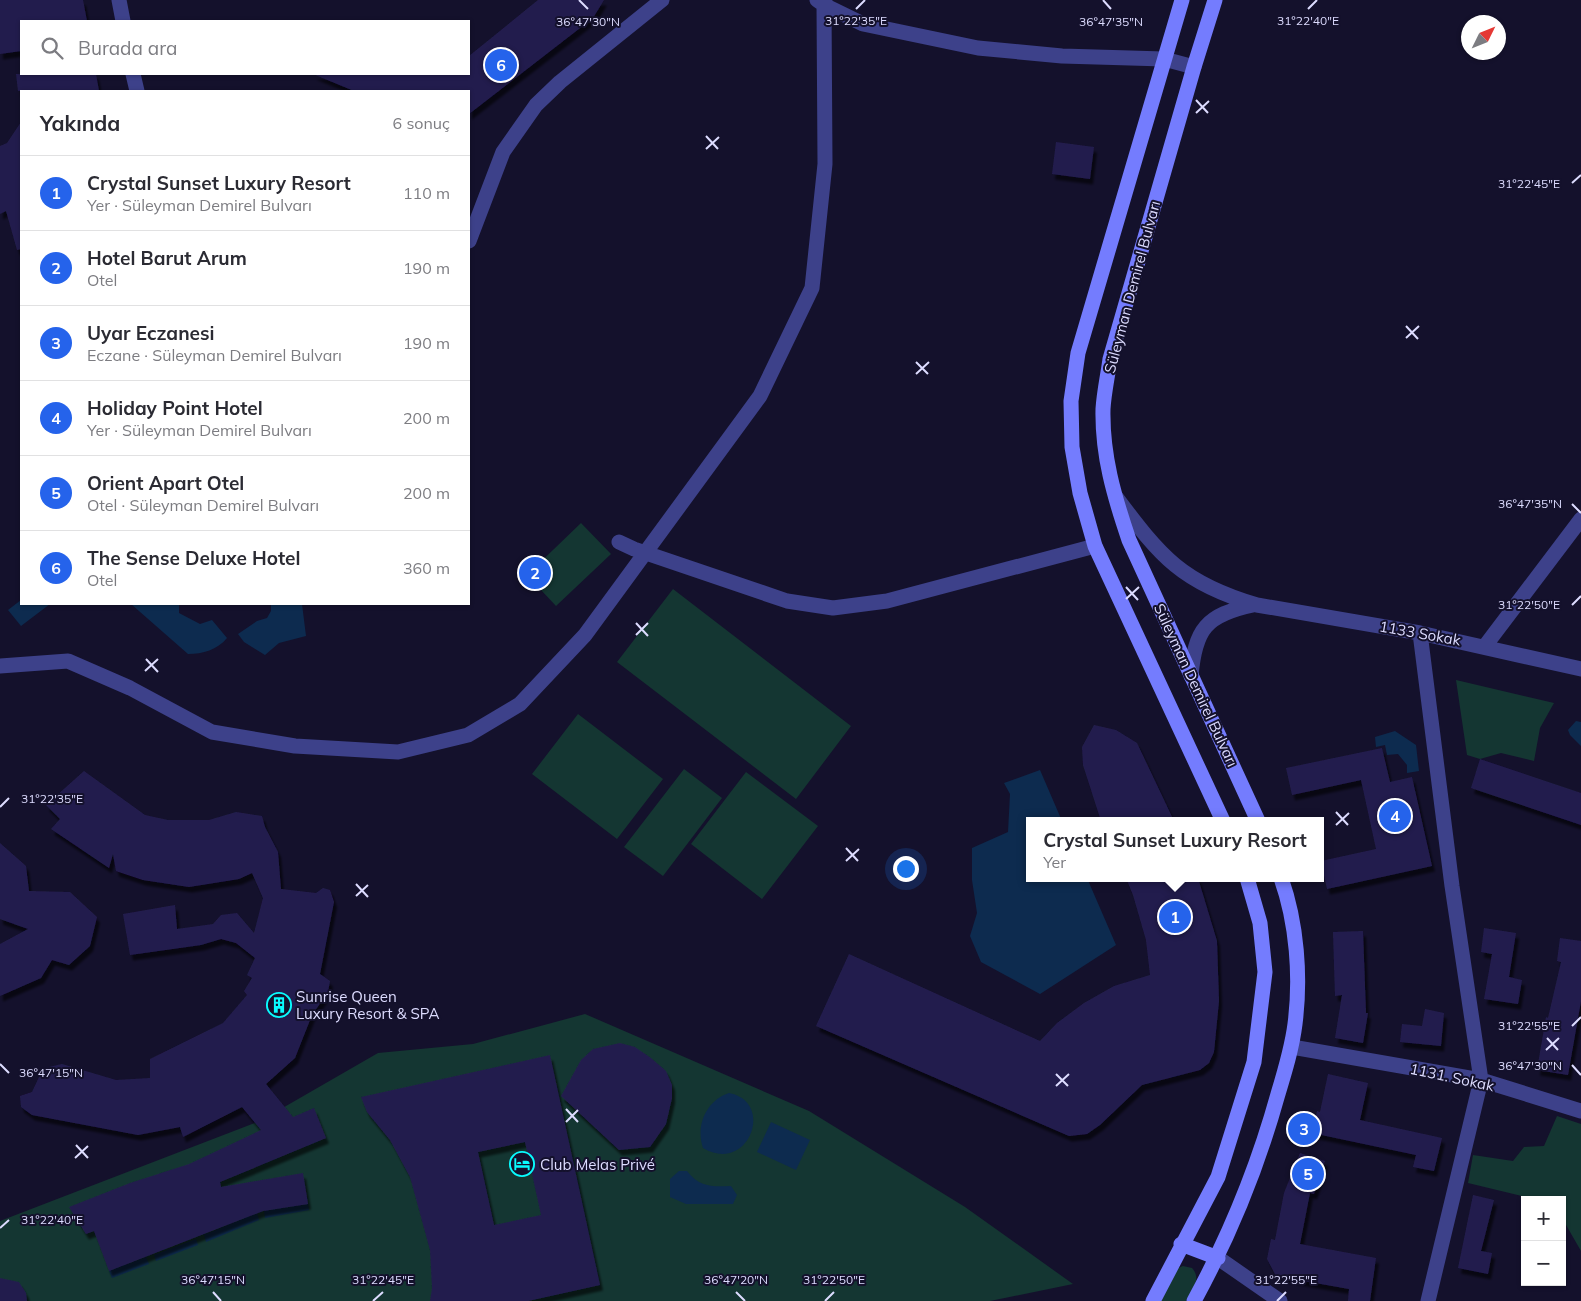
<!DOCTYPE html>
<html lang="tr">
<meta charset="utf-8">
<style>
body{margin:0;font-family:Mulish,sans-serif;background:#f7f7f7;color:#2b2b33}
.controls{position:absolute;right:15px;bottom:15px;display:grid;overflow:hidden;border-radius:0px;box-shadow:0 1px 4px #0004}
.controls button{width:45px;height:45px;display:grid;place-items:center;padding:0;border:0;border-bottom:1px solid #e1e1e2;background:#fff;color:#2b2b33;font:25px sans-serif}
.compass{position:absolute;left:1461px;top:15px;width:45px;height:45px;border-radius:50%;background:#fff;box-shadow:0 1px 4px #0004;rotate:47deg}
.you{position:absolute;left:905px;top:868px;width:18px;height:18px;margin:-12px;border:4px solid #fff;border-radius:50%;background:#1a73e8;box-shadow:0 0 0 8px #1a73e833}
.badge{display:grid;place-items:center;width:32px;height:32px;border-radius:50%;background:#2563eb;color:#fff;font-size:16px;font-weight:700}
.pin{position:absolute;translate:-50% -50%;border:2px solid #fff;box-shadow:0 1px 5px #0006}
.popup{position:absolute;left:1026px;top:817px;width:298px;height:65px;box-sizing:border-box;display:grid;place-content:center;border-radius:0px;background:#fff;filter:drop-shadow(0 1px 4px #0005);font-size:16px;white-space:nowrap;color:#7c7c81}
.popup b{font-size:19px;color:#2b2b33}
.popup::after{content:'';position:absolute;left:50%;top:100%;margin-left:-10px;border:10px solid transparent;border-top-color:#fff}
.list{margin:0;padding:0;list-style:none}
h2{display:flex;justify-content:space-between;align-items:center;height:65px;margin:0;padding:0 20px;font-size:21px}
h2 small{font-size:16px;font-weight:400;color:#7c7c81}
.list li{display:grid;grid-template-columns:32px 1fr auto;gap:15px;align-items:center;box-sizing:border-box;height:75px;padding:0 20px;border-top:1px solid #e1e1e2}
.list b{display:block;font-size:19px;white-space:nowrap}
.list p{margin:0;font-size:16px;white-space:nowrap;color:#7c7c81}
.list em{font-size:16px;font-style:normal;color:#7c7c81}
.icon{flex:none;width:28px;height:28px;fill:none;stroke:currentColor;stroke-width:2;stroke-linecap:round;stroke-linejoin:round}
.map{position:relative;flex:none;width:1581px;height:1301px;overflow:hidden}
.search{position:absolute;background:#fff;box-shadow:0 1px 4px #0004;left:20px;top:20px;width:450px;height:55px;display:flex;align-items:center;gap:12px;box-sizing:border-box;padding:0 18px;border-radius:0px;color:#7c7c81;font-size:19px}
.panel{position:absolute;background:#fff;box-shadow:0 1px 4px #0004;left:20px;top:90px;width:450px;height:515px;border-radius:0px}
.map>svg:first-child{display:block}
</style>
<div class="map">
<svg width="1581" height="1301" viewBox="0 0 1581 1301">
<defs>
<filter id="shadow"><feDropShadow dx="3" dy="5.5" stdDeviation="1" flood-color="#0009"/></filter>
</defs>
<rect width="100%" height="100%" fill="#14112c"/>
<!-- green -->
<path fill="#143632" d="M 581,523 L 611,554 L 556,606 L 527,575 Z
M 673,589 L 851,726 L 796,799 L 617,662 Z
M 1456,680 L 1554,703 L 1540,728 L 1534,761 L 1501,753 L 1480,759 L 1467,755 Z
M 578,714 L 663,779 L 617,839 L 532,774 Z
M 684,769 L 722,798 L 663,876 L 624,847 Z
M 746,772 L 818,826 L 762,899 L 691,844 Z
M 585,1014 L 809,1111 L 965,1207 L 1073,1284 L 990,1301 L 0,1301 L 0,1221 L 260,1121 L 378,1053 L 473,1044 Z
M 1557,1116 L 1581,1124 L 1581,1251 L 1562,1218 L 1562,1200 L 1538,1200 L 1468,1183 L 1473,1155 L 1513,1161 L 1524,1147 L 1544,1146 Z
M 1183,1266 L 1192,1268 C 1202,1279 1192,1290 1186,1301 L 1161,1301 L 1178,1268 Z"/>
<!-- water -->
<path fill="#0d2b4f" d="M 21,600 L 21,604 L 50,604 L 21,626 L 8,610 Z
M 131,604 L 179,604 L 179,613 L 200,624 L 212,620 L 227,638 C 217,650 203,654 188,654 Z
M 271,604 L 302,604 L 306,636 L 279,643 L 265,655 L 244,642 L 238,634 L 257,621 L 267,618 L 271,611 Z
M 1576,721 L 1581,722 L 1581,746 L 1570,735 L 1568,730 Z
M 1395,731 L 1416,745 L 1419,771 L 1407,773 L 1407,765 L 1398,754 L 1387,755 L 1385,745 L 1376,747 L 1375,737 Z
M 1040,770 L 1062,821 L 1030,821 L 1030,878 L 1087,878 L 1116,945 L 1040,994 L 981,962 L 970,936 L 977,913 L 972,880 L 972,848 L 1008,832 L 1010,794 L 1004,783 Z
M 729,1093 C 776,1102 748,1175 703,1148 C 695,1125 707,1100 729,1093 Z
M 771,1122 L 810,1140 L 796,1170 L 757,1152 Z
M 679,1171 L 687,1171 C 699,1187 712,1187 731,1186 L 737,1195 L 733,1204 L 686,1204 L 670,1197 L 670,1179 Z
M 308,1204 L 309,1210 L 265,1218 L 264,1211 Z
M 257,1213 L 259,1220 L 206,1242 L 204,1235 Z
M 196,1239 L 198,1245 L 156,1261 L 154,1255 Z
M 146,1257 L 149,1264 L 112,1278 L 109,1271 Z"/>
<!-- building -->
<path fill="#231d4d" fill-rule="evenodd" filter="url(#shadow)" d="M 0,0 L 83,0 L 87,21 L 21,21 L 21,51 L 0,54 Z
M 538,0 L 604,0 L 593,18 L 469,114 L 469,91 L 354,91 L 313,74 L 469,74 L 469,56 Z
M 16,74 L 96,74 L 99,91 L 18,91 Z
M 21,122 L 21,249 L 17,250 L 6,211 L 0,214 L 0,146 L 7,143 Z
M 1056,142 L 1094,147 L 1090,179 L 1052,174 Z
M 1094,725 L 1116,730 L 1137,743 L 1174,821 L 1101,821 L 1083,765 L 1082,747 Z
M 1382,748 L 1390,782 L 1412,777 L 1432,866 L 1327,889 L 1321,861 L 1376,849 L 1361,780 L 1292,795 L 1286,768 Z
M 1480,759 L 1581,793 L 1581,825 L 1471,788 Z
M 84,771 L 145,815 L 168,820 L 209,820 L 236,812 L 262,816 L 265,827 L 278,852 L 281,889 L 316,893 L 323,888 L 330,890 L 334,902 L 320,974 L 330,981 L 328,992 L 312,1015 L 295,1058 L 266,1084 L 293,1117 L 314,1108 L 326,1138 L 220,1182 L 221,1187 L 303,1173 L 308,1204 L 263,1211 L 109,1271 L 94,1231 L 86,1234 L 69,1207 L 130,1183 L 189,1164 L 261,1130 L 242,1107 L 183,1137 L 180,1127 L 138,1135 L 32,1115 L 21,1107 L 20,1096 L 32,1092 L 39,1077 L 49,1067 L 62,1064 L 116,1080 L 150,1078 L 150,1059 L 223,1023 L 247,995 L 244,991 L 252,978 L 247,975 L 255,958 L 236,943 L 221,939 L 201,945 L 130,955 L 123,914 L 175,905 L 177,929 L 213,924 L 221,915 L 237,913 L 254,933 L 263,898 L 252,873 L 239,879 L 189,887 L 143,880 L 116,871 L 113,854 L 109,868 L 51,829 L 60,819 L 46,805 Z
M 0,843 L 26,866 L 29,891 L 70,892 L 97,917 L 90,946 L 69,965 L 52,960 L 41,978 L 0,996 L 0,944 L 28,929 L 0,919 Z
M 1126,878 L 1198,878 L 1217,941 L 1219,1001 L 1214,1052 L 1209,1063 L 1200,1070 L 1142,1085 L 1100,1125 L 1087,1134 L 1069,1136 L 816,1026 L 849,954 L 1040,1041 L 1057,1023 L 1084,1003 L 1114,986 L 1150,975 L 1146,940 L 1133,895 Z
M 1484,928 L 1516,933 L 1509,977 L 1522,980 L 1518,1004 L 1484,999 L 1492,954 L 1481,952 Z
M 1363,931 L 1366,1013 L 1368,1013 L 1363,1043 L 1335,1038 L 1342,995 L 1335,996 L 1333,932 Z
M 1560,938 L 1581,941 L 1581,1001 L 1568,1075 L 1537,1070 L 1546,1017 L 1548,1018 L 1561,962 L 1557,961 Z
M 1425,1009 L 1444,1013 L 1441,1046 L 1400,1042 L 1402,1024 L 1422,1026 Z
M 620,1043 L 635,1047 L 651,1058 L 666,1071 L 672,1085 L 672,1098 L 666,1124 L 650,1147 L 619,1150 L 561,1096 L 581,1060 L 593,1049 Z
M 550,1055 L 600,1285 L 528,1301 L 430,1301 L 432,1288 L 430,1250 L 410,1177 L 390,1140 L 367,1112 L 361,1097 ZM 525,1142 L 541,1215 L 494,1225 L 478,1152 Z
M 1328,1074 L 1368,1083 L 1360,1120 L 1442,1138 L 1434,1171 L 1413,1167 L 1416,1155 L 1312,1133 L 1317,1111 L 1320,1112 Z
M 1300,1153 L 1325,1161 L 1314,1194 L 1310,1193 L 1300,1244 L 1376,1258 L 1370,1301 L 1348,1301 L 1349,1289 L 1276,1276 L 1267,1259 L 1271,1239 L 1275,1240 L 1284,1193 Z
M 1473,1195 L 1494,1200 L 1481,1251 L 1492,1253 L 1488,1274 L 1458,1268 Z
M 0,1278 L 19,1282 L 26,1293 L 27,1301 L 0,1301 Z"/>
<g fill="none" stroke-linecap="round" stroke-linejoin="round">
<!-- street -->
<path stroke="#3d418a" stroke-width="15" d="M 119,0 L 123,21
M 825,0 L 824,5 L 863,24 L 978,48 L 1062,56 L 1164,59 L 1194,67
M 133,74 L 137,91
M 469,241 L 503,152 L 536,105 L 560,82 L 662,0
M 1116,497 C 1161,557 1182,583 1257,605 L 1420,633 L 1581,669
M 619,542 L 634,549 L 787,601 L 833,608 L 887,601 L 1095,546
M 1420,633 L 1452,886 L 1481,1080 L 1428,1301
M 1485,646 L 1581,519
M 0,666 L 68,661 L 130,688 L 212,732 L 295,746 L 398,752 L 468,735 L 520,704 L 585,635 L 760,396 L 812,288 L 825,164 L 824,5 L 817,0
M 1191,676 C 1195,629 1206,615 1253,605
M 1292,1047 L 1481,1080 L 1581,1111
M 1218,1258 L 1280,1301"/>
<!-- secondary -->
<path stroke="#747cfe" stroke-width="15" d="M 1182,0 L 1078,353 L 1071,401 L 1072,447 L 1080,493 L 1095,546 L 1223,821
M 1215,0 L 1194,67 L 1110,359 C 1108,375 1104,392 1103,409 C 1102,455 1114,496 1129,540 L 1258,821
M 1181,1244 L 1218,1258
M 1153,1301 L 1218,1177 L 1254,1062 L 1265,972 L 1260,923 L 1247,878
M 1194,1301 C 1230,1235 1258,1166 1278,1094 C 1285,1071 1292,1048 1295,1024 C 1301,977 1297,923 1281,878"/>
</g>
<!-- ticks -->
<path fill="none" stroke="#dddcff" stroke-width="2" d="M 579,0 L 588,9M 1103,0 L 1111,9M 856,9 L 865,0M 1308,9 L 1317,0M 1196,100 L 1208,113M 1196,113 L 1209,101M 706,136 L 718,149M 706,149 L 719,137M 1572,183 L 1581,175M 1406,326 L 1418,339M 1406,338 L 1419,326M 916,362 L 928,374M 916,374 L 929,362M 1572,504 L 1581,513M 1126,587 L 1138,600M 1126,599 L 1139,587M 1572,605 L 1581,596M 636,623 L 648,636M 636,635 L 648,623M 146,659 L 158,672M 145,671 L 158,659M 0,807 L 9,798M 1336,812 L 1348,825M 1336,825 L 1349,813M 846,848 L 858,861M 846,861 L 859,849M 356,884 L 368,897M 356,896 L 368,885M 1572,1026 L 1581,1017M 1547,1038 L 1558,1050M 1546,1050 L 1559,1038M 0,1064 L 9,1073M 1572,1065 L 1581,1075M 1056,1074 L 1068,1086M 1056,1086 L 1069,1074M 566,1109 L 578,1122M 566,1122 L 578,1110M 76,1145 L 88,1158M 75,1158 L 88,1146M 0,1228 L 9,1220M 213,1292 L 221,1301M 736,1292 L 745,1301M 373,1301 L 383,1292M 825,1301 L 834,1292M 1277,1301 L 1286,1292"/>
<!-- icons -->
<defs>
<symbol id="building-ring" viewBox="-11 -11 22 22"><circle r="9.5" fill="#14112c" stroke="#09fbfe" stroke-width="1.5"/><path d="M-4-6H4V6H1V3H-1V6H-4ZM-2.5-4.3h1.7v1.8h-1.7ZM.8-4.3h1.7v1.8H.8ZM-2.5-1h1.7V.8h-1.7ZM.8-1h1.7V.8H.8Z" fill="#09fbfe"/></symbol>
<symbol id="hotel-ring" viewBox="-11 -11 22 22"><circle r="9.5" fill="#14112c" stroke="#09fbfe" stroke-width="1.5"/><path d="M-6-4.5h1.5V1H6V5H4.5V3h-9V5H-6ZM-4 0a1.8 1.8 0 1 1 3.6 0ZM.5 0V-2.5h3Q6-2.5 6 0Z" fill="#09fbfe"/></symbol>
</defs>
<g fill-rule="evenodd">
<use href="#building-ring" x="265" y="991" width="28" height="28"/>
<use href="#hotel-ring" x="508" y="1150" width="28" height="28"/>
</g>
<g text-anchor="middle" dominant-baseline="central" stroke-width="4" stroke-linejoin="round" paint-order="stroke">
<!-- street labels -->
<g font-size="15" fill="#dddcff" stroke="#14112c">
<text transform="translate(1132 287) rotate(-75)">Süleyman Demirel Bulvarı</text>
<text transform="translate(1420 633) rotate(10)">1133 Sokak</text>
<text transform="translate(1196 685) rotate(65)">Süleyman Demirel Bulvarı</text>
<text transform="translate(1452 1077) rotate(12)">1131. Sokak</text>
</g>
<!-- poi labels -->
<g font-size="15" fill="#dddcff" stroke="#14112c" text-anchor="start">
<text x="296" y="996">Sunrise Queen<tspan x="296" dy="17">Luxury Resort &amp; SPA</tspan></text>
<text x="540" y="1164">Club Melas Privé</text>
</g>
</g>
<g font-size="12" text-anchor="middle" fill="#dddcff" stroke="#14112c" stroke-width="4" stroke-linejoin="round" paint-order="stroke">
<text x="856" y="25">31°22'35"E</text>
<text x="1308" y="25">31°22'40"E</text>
<text x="588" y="26">36°47'30"N</text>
<text x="1111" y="26">36°47'35"N</text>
<text x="1529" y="188">31°22'45"E</text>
<text x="1530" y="508">36°47'35"N</text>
<text x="1529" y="609">31°22'50"E</text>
<text x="52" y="803">31°22'35"E</text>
<text x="1529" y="1030">31°22'55"E</text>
<text x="1530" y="1070">36°47'30"N</text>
<text x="51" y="1077">36°47'15"N</text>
<text x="52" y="1224">31°22'40"E</text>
<text x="213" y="1284">36°47'15"N</text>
<text x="736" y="1284">36°47'20"N</text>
<text x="383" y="1284">31°22'45"E</text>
<text x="834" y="1284">31°22'50"E</text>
<text x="1286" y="1284">31°22'55"E</text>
</g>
</svg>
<div class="controls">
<button>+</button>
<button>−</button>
</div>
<svg class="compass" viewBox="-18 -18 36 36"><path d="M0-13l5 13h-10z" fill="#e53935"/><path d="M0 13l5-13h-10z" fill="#7c7c81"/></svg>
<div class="you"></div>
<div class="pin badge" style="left:1175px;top:917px">1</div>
<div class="popup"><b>Crystal Sunset Luxury Resort</b>Yer</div>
<div class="pin badge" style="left:535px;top:573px">2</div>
<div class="pin badge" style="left:1304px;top:1129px">3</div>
<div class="pin badge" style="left:1395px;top:816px">4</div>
<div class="pin badge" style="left:1308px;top:1174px">5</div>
<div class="pin badge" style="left:501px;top:65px">6</div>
<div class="search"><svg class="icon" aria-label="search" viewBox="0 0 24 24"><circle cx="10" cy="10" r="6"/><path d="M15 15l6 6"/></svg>Burada ara</div>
<section class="panel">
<h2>Yakında<small>6 sonuç</small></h2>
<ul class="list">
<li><span class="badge">1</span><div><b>Crystal Sunset Luxury Resort</b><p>Yer · Süleyman Demirel Bulvarı</p></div><em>110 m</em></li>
<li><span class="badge">2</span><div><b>Hotel Barut Arum</b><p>Otel</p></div><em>190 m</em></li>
<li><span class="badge">3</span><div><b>Uyar Eczanesi</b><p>Eczane · Süleyman Demirel Bulvarı</p></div><em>190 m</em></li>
<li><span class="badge">4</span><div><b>Holiday Point Hotel</b><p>Yer · Süleyman Demirel Bulvarı</p></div><em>200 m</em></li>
<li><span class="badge">5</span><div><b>Orient Apart Otel</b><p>Otel · Süleyman Demirel Bulvarı</p></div><em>200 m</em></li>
<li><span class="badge">6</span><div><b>The Sense Deluxe Hotel</b><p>Otel</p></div><em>360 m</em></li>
</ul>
</section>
</div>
